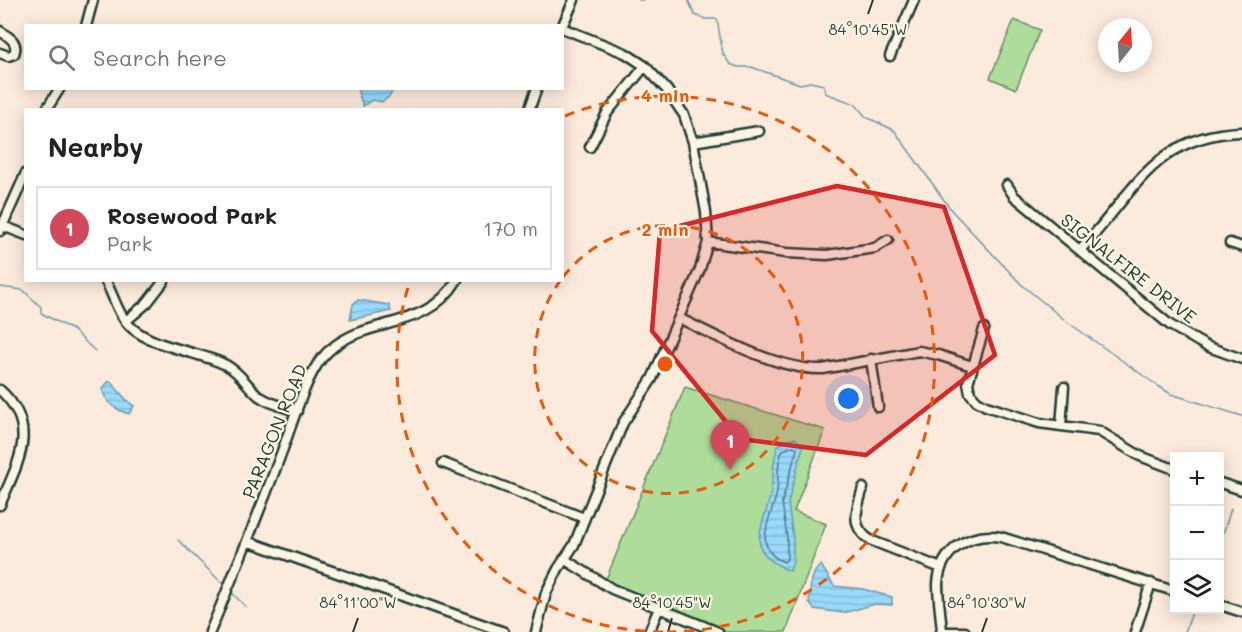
<!DOCTYPE html>
<meta charset="utf-8">
<style>
body{margin:0;font-family:Mali,sans-serif;background:#f2f2f2;color:#222}
.controls{position:absolute;right:18px;bottom:18px;display:grid;overflow:hidden;border-radius:0px;box-shadow:0 3px 15px #0003}
.controls button{width:54px;height:54px;display:grid;place-items:center;padding:0;border:0;border-bottom:2px solid #e0e0e0;background:#fff;color:#222;font:30px sans-serif}
.compass{position:absolute;left:1098px;top:18px;width:54px;height:54px;border-radius:50%;background:#fff;box-shadow:0 3px 15px #0003;rotate:18deg}
.you{position:absolute;left:849px;top:399px;width:21px;height:21px;margin:-15px;border:4px solid #fff;border-radius:50%;background:#1a73e8;box-shadow:0 0 0 9px #1a73e833}
.badge{display:grid;place-items:center;width:39px;height:39px;border-radius:50%;background:#d1495b;color:#fff;font-size:20px;font-weight:700}
.pin{position:absolute;translate:-50% -50px;filter:drop-shadow(0 2px 3px #0008)}
.pin::after{content:'';position:absolute;top:32px;width:21px;height:18px;background:inherit;clip-path:polygon(0 0,100% 0,50% 100%)}
.list{margin:0;padding:0;list-style:none}
h2{display:flex;justify-content:space-between;align-items:center;height:78px;margin:0;padding:0 24px;font-size:26px}
h2 small{font-size:20px;font-weight:400;color:#767676}
.list li{display:grid;grid-template-columns:39px 1fr auto;gap:18px;align-items:center;box-sizing:border-box;height:84px;margin:0 12px 12px;padding:0 12px;border:2px solid #e0e0e0;border-radius:0px}
.list b{display:block;font-size:22px;white-space:nowrap}
.list p{margin:0;font-size:20px;white-space:nowrap;color:#767676}
.list em{font-size:20px;font-style:normal;color:#767676}
.icon{flex:none;width:33px;height:33px;fill:none;stroke:currentColor;stroke-width:2;stroke-linecap:round;stroke-linejoin:round}
.map{position:relative;flex:none;width:1242px;height:632px;overflow:hidden}
.search{position:absolute;background:#fff;box-shadow:0 3px 15px #0003;left:24px;top:24px;width:540px;height:66px;display:flex;align-items:center;gap:15px;box-sizing:border-box;padding:0 21px;border-radius:0px;color:#767676;font-size:22px}
.panel{position:absolute;background:#fff;box-shadow:0 3px 15px #0003;left:24px;top:108px;width:540px;height:174px;border-radius:0px}
.map>svg:first-child{display:block}
</style>
<div class="map">
<svg width="1242" height="632" viewBox="0 0 1242 632">
<defs>
<pattern id="water-rules" width="6" height="5" patternUnits="userSpaceOnUse" patternTransform="scale(1.5)"><rect width="6" height="5" fill="#99d9fb"/><path d="M0 2.5h6" fill="none" stroke="#83bbd8"/></pattern>
</defs>
<rect width="100%" height="100%" fill="#fceadc"/>
<filter id="ink" filterUnits="userSpaceOnUse"><feTurbulence type="fractalNoise" baseFrequency=".0167" numOctaves="2"/><feDisplacementMap in="SourceGraphic" scale="12" xChannelSelector="R" yChannelSelector="G"/><feConvolveMatrix kernelMatrix="1 2 1 2 8 2 1 2 1" color-interpolation-filters="sRGB"/></filter>
<g filter="url(#ink)">
<!-- green -->
<path fill="#aedc9a" stroke="#668c67" stroke-width="1.5" d="M 1014,20 L 1040,30 L 1016,89 L 990,78 Z
M 685,387 L 825,430 L 794,511 L 826,524 L 786,632 L 718,632 L 604,584 Z"/>
<!-- water -->
<path fill="url(#water-rules)" stroke="#689bab" stroke-width="1.5" d="M 357,89 L 357,88 L 393,89 L 390,96 L 382,102 L 372,100 L 363,106 Z
M 358,300 L 389,305 L 391,311 L 350,320 L 353,304 Z
M 109,381 C 119,389 123,399 134,406 L 129,414 C 115,410 106,403 102,389 Z
M 795,438 L 803,446 L 788,503 L 793,538 L 793,561 L 790,571 C 740,550 765,529 771,491 C 774,475 772,461 778,445 Z
M 821,565 L 834,586 L 863,589 L 892,597 L 892,605 L 875,604 L 843,613 L 814,609 L 809,603 C 810,590 810,573 821,565 Z"/>
<g fill="none" stroke-linecap="round" stroke-linejoin="round">
<!-- shore -->
<path stroke="#507b84" stroke-width="1.5" d="M 794,446 L 797,449 L 782,502 L 787,538 L 787,559 L 784,562 C 749,548 773,515 777,492 C 779,477 776,463 783,450 Z"/>
<!-- stream -->
<path stroke="#689bab" stroke-width="1.5" d="M 639,0 L 643,0
M 688,0 L 695,15 L 705,19 L 717,19 L 723,54 L 730,64 L 738,67 L 751,67 L 800,84 L 810,82 L 824,85 L 825,93 L 855,104 L 866,117 L 894,130 L 952,211 L 1021,284 L 1066,321 L 1158,386 L 1171,394 L 1242,416
M 0,287 L 23,290 L 41,307 L 41,313 L 73,330 L 95,351
M 178,540 L 224,585
M 1220,543 L 1231,509
M 230,591 L 246,607
M 1185,632 L 1193,610"/>
<defs>
<path id="minor" d="M 86,26 L 93,0
M 562,27 L 574,0
M 0,31 C 9,37 19,42 14,54 L 8,56 L 0,53
M 890,56 L 914,0
M 46,110 L 60,88
M 529,110 L 537,88
M 693,142 L 759,131
M 590,147 L 607,113 L 645,66
M 1007,185 L 1014,196 L 1170,325 L 1206,346 L 1242,359
M 3,226 L 26,235
M 0,231 L 26,173
M 708,242 L 786,253 L 827,255 L 875,248 L 888,240
M 1230,243 L 1242,247
M 1080,250 C 1133,195 1154,134 1242,132
M 105,280 C 114,296 118,316 132,328 C 155,348 198,351 226,365 C 240,372 247,386 259,396 C 270,404 284,407 297,411
M 679,318 C 717,337 780,371 823,369 L 919,351 L 938,355 L 972,366
M 126,321 L 147,303 L 164,281
M 984,329 L 968,383 L 970,393 L 977,401 L 986,406 L 1039,423 L 1099,431 L 1140,456 L 1174,469
M 871,359 L 878,407
M 0,390 C 41,427 17,464 0,505
M 1061,426 L 1064,387
M 443,463 L 584,518
M 1220,483 L 1242,490
M 863,488 C 857,508 849,526 870,540 L 941,568
M 247,541 L 504,632
M 564,559 L 612,589 L 718,632
M 1220,605 L 1242,612
M 210,632 C 234,573 259,514 281,454 C 291,428 305,378 322,358 C 359,313 424,336 457,280
M 536,632 L 546,593 L 558,569 L 574,545 L 623,423 L 652,379 L 700,269 L 708,242 L 706,212 L 693,142 L 684,115 L 667,90 L 645,66 L 625,53 L 562,28
M 649,632 L 659,608
M 941,632 L 965,632
M 942,632 C 941,616 938,600 938,584 C 940,550 969,532 1001,537 L 1174,591
M 1135,632 L 1151,583"/>
</defs>
<!-- minor casing -->
<use href="#minor" stroke="#1f3d34" stroke-width="13"/>
<!-- minor -->
<use href="#minor" stroke="#fcf5e5" stroke-width="8"/>
</g>
</g>
<!-- marked area -->
<path fill="#d62828" fill-opacity="0.2" stroke="#d62828" stroke-width="4.5" stroke-linejoin="round" d="M 837,186 L 944,207 L 995,355 L 866,455 L 740,439 L 652,331 L 660,231 Z"/>
<!-- ticks -->
<path fill="none" stroke="#1f3d34" stroke-width="2" d="M 868,14 L 873,0M 353,632 L 358,618M 668,632 L 672,618M 982,632 L 987,618"/>
<!-- distance rings -->
<g fill="none" stroke="#e8590c" stroke-width="3" stroke-dasharray="10 8">
<path d="M563 277A134 134 0 1 1 560 281"/>
<path d="M663 632A268 268 0 0 1 410 281M565 116A268 268 0 1 1 667 632"/>
</g>
<g text-anchor="middle" dominant-baseline="central" stroke-width="4.5" stroke-linejoin="round" paint-order="stroke">
<!-- street labels -->
<g font-size="18" fill="#1f3d34" stroke="#fcf5e5">
<text transform="translate(1129 268) rotate(38)">SIGNALFIRE DRIVE</text>
<text transform="translate(274 431) rotate(-68)">PARAGON ROAD</text>
</g>
</g>
<g font-size="15" text-anchor="middle" fill="#1f3d34" stroke="#fcf5e5" stroke-width="4.5" stroke-linejoin="round" paint-order="stroke">
<text x="868" y="35">84°10'45"W</text>
<text x="358" y="608">84°11'00"W</text>
<text x="672" y="608">84°10'45"W</text>
<text x="987" y="608">84°10'30"W</text>
</g>
<circle cx="665" cy="364" r="9" fill="#e8590c" stroke="#fcf5e5" stroke-width="3"/>
<g font-size="18" text-anchor="middle" font-weight="bold" fill="#e8590c" stroke="#fcf5e5" stroke-width="4.5" stroke-linejoin="round" paint-order="stroke">
<text x="665" y="102">4 min</text>
<text x="665" y="236">2 min</text>
</g>
</svg>
<div class="controls">
<button>+</button>
<button>−</button>
<button><svg class="icon" aria-label="layers" viewBox="0 0 24 24"><path d="M12 4l9 5-9 5-9-5zM3 14l9 5 9-5"/></svg></button>
</div>
<svg class="compass" viewBox="-18 -18 36 36"><path d="M0-13l5 13h-10z" fill="#e53935"/><path d="M0 13l5-13h-10z" fill="#767676"/></svg>
<div class="you"></div>
<div class="pin badge" style="left:730px;top:470px">1</div>
<div class="search"><svg class="icon" aria-label="search" viewBox="0 0 24 24"><circle cx="10" cy="10" r="6"/><path d="M15 15l6 6"/></svg>Search here</div>
<section class="panel">
<h2>Nearby<small></small></h2>
<ul class="list">
<li><span class="badge">1</span><div><b>Rosewood Park</b><p>Park</p></div><em>170 m</em></li>
</ul>
</section>
</div>
